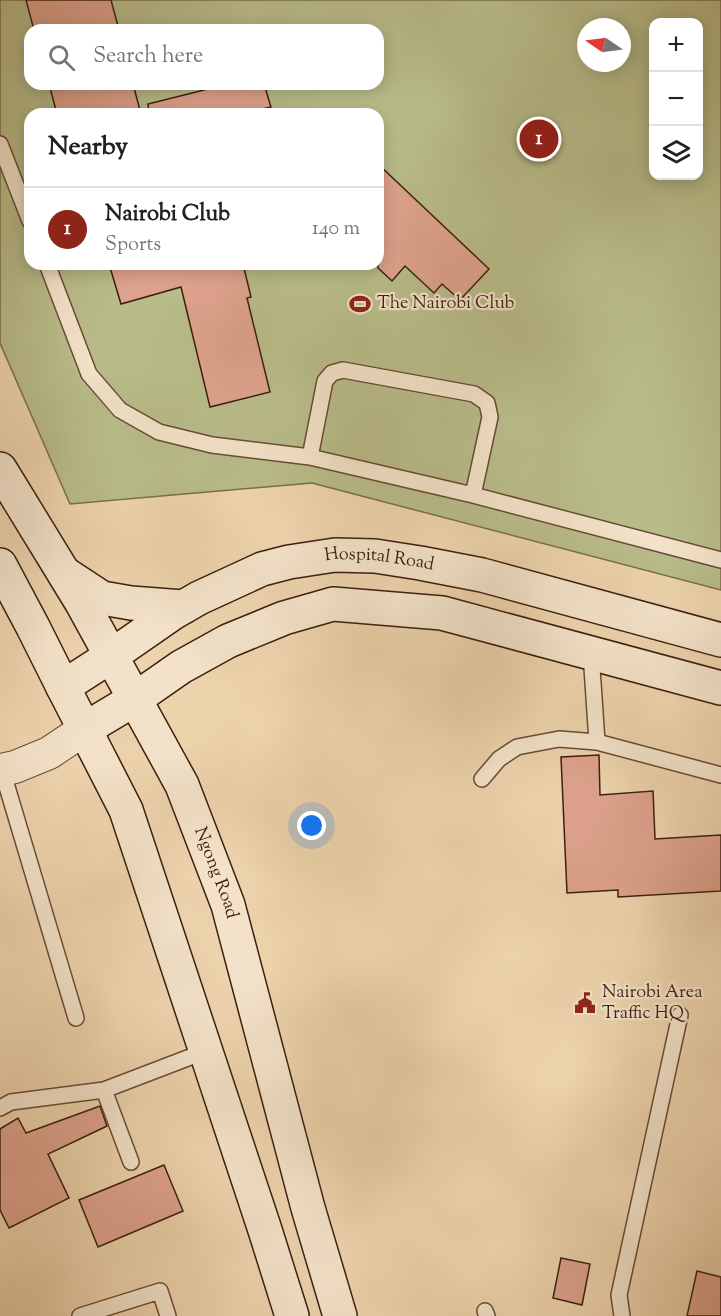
<!DOCTYPE html>
<meta charset="utf-8">
<style>
body{margin:0;font-family:"Sorts Mill Goudy",serif;background:#f2f2f2;color:#202124}
.controls{position:absolute;right:18px;top:18px;display:grid;overflow:hidden;border-radius:12px;box-shadow:0 3px 15px #0003}
.controls button{width:54px;height:54px;display:grid;place-items:center;padding:0;border:0;border-bottom:2px solid #e0e0e0;background:#fff;color:#202124;font:30px sans-serif}
.compass{position:absolute;left:577px;top:18px;width:54px;height:54px;border-radius:50%;background:#fff;box-shadow:0 3px 15px #0003;rotate:283deg}
.you{position:absolute;left:312px;top:826px;width:21px;height:21px;margin:-15px;border:4px solid #fff;border-radius:50%;background:#1a73e8;box-shadow:0 0 0 9px #1a73e833}
.badge{display:grid;place-items:center;width:39px;height:39px;border-radius:50%;background:#8f2418;color:#fff;font-size:20px;font-weight:700}
.pin{position:absolute;translate:-50% -50%;border:3px solid #fff;box-shadow:0 2px 6px #0006}
.list{margin:0;padding:0;list-style:none}
h2{display:flex;justify-content:space-between;align-items:center;height:78px;margin:0;padding:0 24px;font-size:26px}
h2 small{font-size:20px;font-weight:400;color:#757577}
.list li{display:grid;grid-template-columns:39px 1fr auto;gap:18px;align-items:center;box-sizing:border-box;height:84px;padding:0 24px;border-top:2px solid #e0e0e0}
.list b{display:block;font-size:22px;white-space:nowrap}
.list p{margin:0;font-size:20px;white-space:nowrap;color:#757577}
.list em{font-size:20px;font-style:normal;color:#757577}
.icon{flex:none;width:33px;height:33px;fill:none;stroke:currentColor;stroke-width:2;stroke-linecap:round;stroke-linejoin:round}
.map{position:relative;flex:none;width:721px;height:1316px;overflow:hidden}
.search{position:absolute;background:#fff;box-shadow:0 3px 15px #0003;left:24px;top:24px;width:360px;height:66px;display:flex;align-items:center;gap:15px;box-sizing:border-box;padding:0 21px;border-radius:18px;color:#757577;font-size:22px}
.panel{position:absolute;background:#fff;box-shadow:0 3px 15px #0003;left:24px;top:108px;width:360px;height:162px;border-radius:18px}
.map>svg:first-child{display:block}
</style>
<div class="map">
<svg width="721" height="1316" viewBox="0 0 721 1316">
<rect width="100%" height="100%" fill="#edd3ac"/>
<filter id="stains"><feTurbulence type="fractalNoise" baseFrequency=".00333" numOctaves="4"/><feColorMatrix values="0 0 0 0 .2 0 0 0 0 .09 0 0 0 0 .02 0 0 0 .5 -.17"/></filter>
<radialGradient id="worn" r=".72"><stop offset=".6" stop-color="#630" stop-opacity="0"/><stop offset="1" stop-color="#630" stop-opacity=".3"/></radialGradient>
<!-- green -->
<path fill="#b8bc89" stroke="#7a6d4c" stroke-width="1.5" fill-rule="evenodd" d="M 0,0 L 721,0 L 721,590 L 312,483 L 70,504 L 0,343 ZM 654,22 L 698,22 L 698,176 L 654,176 ZM 586,27 L 622,27 L 622,63 L 586,63 ZM 30,30 L 378,30 L 378,84 L 30,84 ZM 30,114 L 378,114 L 378,264 L 30,264 Z"/>
<!-- building -->
<path fill="#dea28c" stroke="#3b1e10" stroke-width="1.5" d="M 26,0 L 111,0 L 119,30 L 34,30 Z
M 49,84 L 133,84 L 141,114 L 57,114 Z
M 228,84 L 264,84 L 271,107 L 242,114 L 149,114 L 148,104 Z
M 378,164 L 489,269 L 460,300 L 442,284 L 434,293 L 405,266 L 392,281 L 378,268 Z
M 109,264 L 243,264 L 251,297 L 247,298 L 270,392 L 210,407 L 181,287 L 121,304 Z
M 599,755 L 600,795 L 653,791 L 655,839 L 721,835 L 721,891 L 618,897 L 618,890 L 567,893 L 561,757 Z
M 100,1106 L 107,1126 L 48,1154 L 69,1198 L 9,1228 L 0,1210 L 0,1129 L 18,1118 L 26,1133 Z
M 164,1165 L 183,1211 L 98,1247 L 79,1200 Z
M 561,1258 L 590,1264 L 582,1305 L 553,1298 Z
M 697,1271 L 721,1277 L 721,1316 L 687,1316 Z"/>
<g fill="none" stroke-linecap="round" stroke-linejoin="round">
<defs>
<path id="lane" d="M 0,144 L 30,221
M 47,264 L 89,374 L 120,410 L 159,432 L 212,445 L 310,457 L 473,495 L 721,560
M 310,457 L 325,381 L 332,373 L 343,370 L 474,394 L 487,403 L 490,417 L 473,495
M 591,653 L 597,742 L 721,775
M 2,770 L 76,1018
M 482,779 L 499,759 L 517,747 L 559,739 L 597,742
M 104,1090 L 131,1162
M 0,1108 L 11,1102 L 104,1090 L 206,1051
M 485,1311 L 487,1316
M 80,1316 L 160,1291 L 168,1316
M 622,1316 L 619,1295 L 680,1015"/>
<path id="street" d="M 0,770 L 15,767 L 49,753 L 85,729"/>
<g id="secondary">
<path id="s1" d="M 0,469 L 82,603 L 182,785 L 228,905 L 308,1208 L 340,1316"/>
<path d="M 0,565 L 33,627 L 63,687 L 126,810 L 265,1230 L 292,1316"/>
<path d="M 67,575 L 102,598 L 131,603 L 183,607"/>
<path id="s2" d="M 63,687 L 111,656 L 173,613 L 199,598 L 262,569 L 289,562 L 335,555 L 375,556 L 420,563 L 482,575 L 721,640"/>
<path d="M 85,729 L 135,699 L 181,667 L 228,641 L 284,618 L 333,604 L 442,613 L 721,688"/>
</g>
</defs>
<!-- lane casing -->
<use href="#lane" stroke="#684b37" stroke-width="18"/>
<!-- street casing -->
<use href="#street" stroke="#684b37" stroke-width="34"/>
<!-- secondary casing -->
<use href="#secondary" stroke="#3b1e10" stroke-width="36"/>
<!-- lane -->
<use href="#lane" stroke="#f3e2c9" stroke-width="15"/>
<!-- street -->
<use href="#street" stroke="#f3e2c9" stroke-width="32"/>
<!-- secondary -->
<use href="#secondary" stroke="#f3e2c9" stroke-width="33"/>
</g>
<!-- icons -->
<defs>
<symbol id="stadium-bare" viewBox="-9 -9 18 18"><path d="M0-5a6.5 5 0 1 0 0 10a6.5 5 0 1 0 0-10ZM-3.5-1.8h7v3.6h-7Z" fill="#8f2418" stroke="#f3e2c9" stroke-width="2.5" paint-order="stroke"/></symbol>
<symbol id="civic-bare" viewBox="-9 -9 18 18"><path d="M-.6-6.5H3V-4.5H.6V-3L4-1V1h2V6H-6V1h2V-1L-.6-3ZM-1.2 2.5V6h2.4V2.5Z" fill="#8f2418" stroke="#f3e2c9" stroke-width="2.5" paint-order="stroke"/></symbol>
</defs>
<g fill-rule="evenodd">
<use href="#stadium-bare" x="345" y="289" width="30" height="30"/>
<use href="#civic-bare" x="570" y="988" width="30" height="30"/>
</g>
<g text-anchor="middle" dominant-baseline="central" stroke-width="4.5" stroke-linejoin="round" paint-order="stroke">
<!-- poi labels -->
<g font-size="18" fill="#3b1e10" stroke="#f3e2c9" text-anchor="start">
<text x="377" y="304">The Nairobi Club</text>
<text x="602" y="993">Nairobi Area<tspan x="602" dy="21">Traffic HQ</tspan></text>
</g>
<!-- street labels -->
<g font-size="18" fill="#3b1e10" stroke="#f3e2c9">
<text stroke="none"><textPath href="#s2" startOffset="351">Hospital Road</textPath></text>
<text stroke="none"><textPath href="#s1" startOffset="459">Ngong Road</textPath></text>
</g>
</g>
<rect width="100%" height="100%" filter="url(#stains)"/>
<rect width="100%" height="100%" fill="url(#worn)"/>
</svg>
<div class="controls">
<button>+</button>
<button>−</button>
<button><svg class="icon" aria-label="layers" viewBox="0 0 24 24"><path d="M12 4l9 5-9 5-9-5zM3 14l9 5 9-5"/></svg></button>
</div>
<svg class="compass" viewBox="-18 -18 36 36"><path d="M0-13l5 13h-10z" fill="#e53935"/><path d="M0 13l5-13h-10z" fill="#757577"/></svg>
<div class="you"></div>
<div class="pin badge" style="left:539px;top:139px">1</div>
<div class="search"><svg class="icon" aria-label="search" viewBox="0 0 24 24"><circle cx="10" cy="10" r="6"/><path d="M15 15l6 6"/></svg>Search here</div>
<section class="panel">
<h2>Nearby<small></small></h2>
<ul class="list">
<li><span class="badge">1</span><div><b>Nairobi Club</b><p>Sports</p></div><em>140 m</em></li>
</ul>
</section>
</div>
